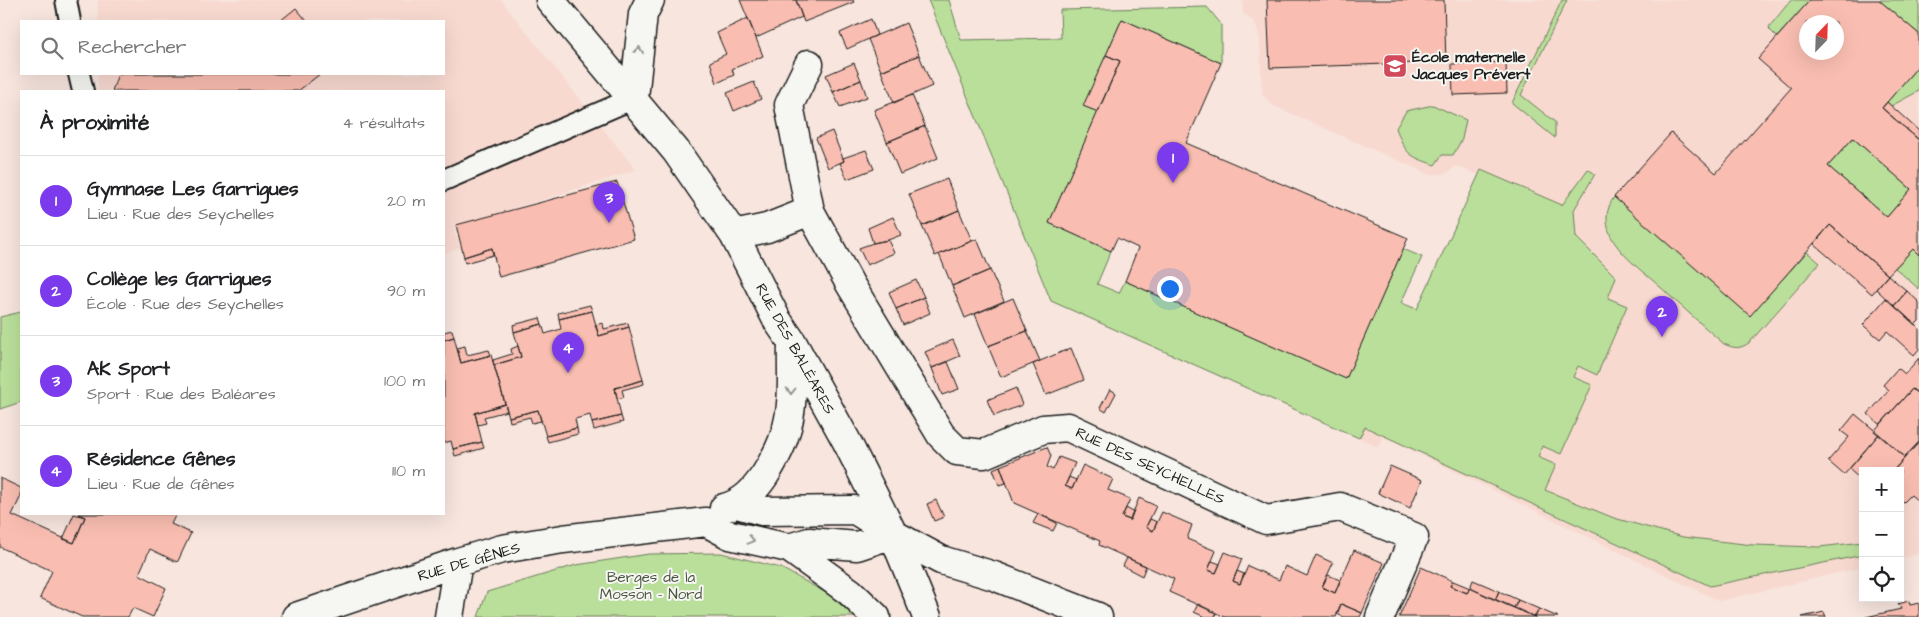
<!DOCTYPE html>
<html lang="fr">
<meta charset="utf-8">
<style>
body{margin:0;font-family:"Architects Daughter",sans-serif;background:#f6f6f6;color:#202124}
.controls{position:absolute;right:15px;bottom:15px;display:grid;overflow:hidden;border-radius:0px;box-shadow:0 5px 20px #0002}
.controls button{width:45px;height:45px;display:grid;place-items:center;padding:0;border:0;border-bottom:1px solid #e0e0e0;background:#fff;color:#202124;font:25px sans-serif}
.compass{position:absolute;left:1799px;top:15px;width:45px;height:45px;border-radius:50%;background:#fff;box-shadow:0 5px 20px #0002;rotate:23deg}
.you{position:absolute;left:1169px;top:288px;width:18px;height:18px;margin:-12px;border:4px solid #fff;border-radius:50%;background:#1a73e8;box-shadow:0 0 0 8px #1a73e833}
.badge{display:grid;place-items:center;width:32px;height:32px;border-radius:50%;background:#7c3aed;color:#fff;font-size:16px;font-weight:700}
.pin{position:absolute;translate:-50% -41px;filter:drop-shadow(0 1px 2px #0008)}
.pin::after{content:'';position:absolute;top:26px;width:18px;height:15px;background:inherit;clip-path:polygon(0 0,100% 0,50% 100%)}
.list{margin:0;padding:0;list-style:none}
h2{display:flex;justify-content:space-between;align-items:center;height:65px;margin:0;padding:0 20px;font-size:21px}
h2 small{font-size:16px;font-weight:400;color:#757577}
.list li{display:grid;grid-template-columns:32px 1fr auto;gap:15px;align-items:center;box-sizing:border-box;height:90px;padding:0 20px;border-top:1px solid #e0e0e0}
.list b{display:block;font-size:19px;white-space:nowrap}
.list p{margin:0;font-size:16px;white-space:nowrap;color:#757577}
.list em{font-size:16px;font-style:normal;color:#757577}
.icon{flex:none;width:28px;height:28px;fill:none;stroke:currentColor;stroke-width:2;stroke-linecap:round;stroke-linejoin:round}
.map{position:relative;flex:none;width:1919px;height:617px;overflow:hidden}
.search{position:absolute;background:#fff;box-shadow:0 5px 20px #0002;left:20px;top:20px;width:425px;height:55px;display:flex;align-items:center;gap:12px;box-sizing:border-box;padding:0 18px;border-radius:0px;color:#757577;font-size:19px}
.panel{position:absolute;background:#fff;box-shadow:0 5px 20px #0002;left:20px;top:90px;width:425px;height:425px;border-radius:0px}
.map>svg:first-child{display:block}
</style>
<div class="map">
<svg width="1919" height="617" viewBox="0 0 1919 617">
<rect width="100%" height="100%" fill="#f7e5de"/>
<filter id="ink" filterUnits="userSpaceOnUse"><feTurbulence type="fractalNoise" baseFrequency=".02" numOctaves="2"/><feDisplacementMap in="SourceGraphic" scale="10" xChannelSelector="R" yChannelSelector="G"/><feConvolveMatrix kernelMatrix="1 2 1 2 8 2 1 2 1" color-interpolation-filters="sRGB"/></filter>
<g filter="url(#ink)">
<!-- built -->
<path fill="#f8d9d0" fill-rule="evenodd" d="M 98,0 L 501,0 L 636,170 L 453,228 L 460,248 L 444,254 L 444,91 L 98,91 L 98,74 L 444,74 L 444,21 L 98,21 Z
M 1243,0 L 1919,0 L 1919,554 L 1900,559 L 1900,471 L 1863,471 L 1863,567 L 1719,601 L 1383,436 L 1378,447 L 1359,438 L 1478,175 L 1456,166 L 1448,173 L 1431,175 L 1272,105 L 1262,94 L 1260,39 L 1255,22 L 1243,13 ZM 1806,22 L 1836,22 L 1836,52 L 1806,52 Z"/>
<!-- green -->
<path fill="#badf9a" stroke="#6b7e5b" d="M 928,0 L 949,0 L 961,40 L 1061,38 L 1060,10 L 1207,7 L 1221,24 L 1221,63 L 1122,19 L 1084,106 L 1098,112 L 1049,223 L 1111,251 L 1097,284 L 1119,293 L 1125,281 L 1346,378 L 1403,249 L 1422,257 L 1401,303 L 1417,309 L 1481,170 L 1562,205 L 1588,169 L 1595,174 L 1574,210 L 1576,237 L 1616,277 L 1608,298 L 1627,306 L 1597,375 L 1578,366 L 1573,377 L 1592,385 L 1561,454 L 1542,446 L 1538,457 L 1556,465 L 1545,490 L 1614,518 L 1683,537 L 1753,545 L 1819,547 L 1863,542 L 1863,555 L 1710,586 L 1365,427 L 1359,438 L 1051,301 Z
M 1562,0 L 1567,0 L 1521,95 L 1555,122 L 1555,138 L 1512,103 Z
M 1791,0 L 1810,0 L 1777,37 L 1770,30 L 1769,27 Z
M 1879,0 L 1919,0 L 1919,34 Z
M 1919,65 L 1919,91 L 1891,106 L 1887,102 Z
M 1433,105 L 1466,120 L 1462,139 L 1453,155 L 1442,155 L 1435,165 C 1409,156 1406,155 1396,128 L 1406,111 Z
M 1853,138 L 1911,189 L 1887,217 L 1828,166 Z
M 1614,197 L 1750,315 L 1807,252 L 1820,263 L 1750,342 C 1741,349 1735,349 1724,344 C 1702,325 1680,305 1658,285 C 1643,272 1617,252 1610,234 C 1605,221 1606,209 1614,197 Z
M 1913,249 L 1919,255 L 1919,289 L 1895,268 Z
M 21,312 L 21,402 L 0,409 L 0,317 Z
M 721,553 L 781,568 L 828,594 L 855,617 L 478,617 L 487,592 L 576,565 L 649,554 Z"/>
<!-- building -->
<path fill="#f9beb1" stroke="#1c1c1c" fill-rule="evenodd" d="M 740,0 L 796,0 L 802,17 L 756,38 Z
M 796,0 L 853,0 L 854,2 L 804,22 Z
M 1267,0 L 1444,0 L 1446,62 L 1270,68 Z
M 1810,0 L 1879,0 L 1919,34 L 1919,65 L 1882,108 L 1919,140 L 1919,255 L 1913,249 L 1888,275 L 1830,225 L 1750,316 L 1614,197 L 1671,133 L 1716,173 L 1791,88 L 1758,59 ZM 1806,22 L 1836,22 L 1836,52 L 1806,52 ZM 1853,138 L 1911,189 L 1887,217 L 1828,166 Z
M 296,8 L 307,21 L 280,21 Z
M 748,18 L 763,56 L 732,69 L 734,75 L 717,83 L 710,62 L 726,54 L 717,33 Z
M 871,19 L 877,35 L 847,49 L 840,33 Z
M 1122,19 L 1221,63 L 1186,143 L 1408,238 L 1346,379 L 1125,281 L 1138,248 L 1117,238 L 1111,251 L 1049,223 L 1120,61 L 1106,55 Z
M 906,23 L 919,55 L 881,71 L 868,39 Z
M 919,55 L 932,86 L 894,103 L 881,71 Z
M 1106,55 L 1120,61 L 1098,112 L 1083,106 Z
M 1506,62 L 1507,93 L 1453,95 L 1452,64 Z
M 854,63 L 861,80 L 833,92 L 826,75 Z
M 118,74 L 320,74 L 298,91 L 112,91 Z
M 861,80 L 867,97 L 840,107 L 833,92 Z
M 754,82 L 761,99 L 734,111 L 727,93 Z
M 912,95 L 925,126 L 887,142 L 874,110 Z
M 1887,102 L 1919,131 L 1919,140 L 1882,108 Z
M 925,126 L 938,158 L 900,174 L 887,142 Z
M 832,131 L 844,161 L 828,168 L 816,138 Z
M 866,150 L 874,169 L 847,179 L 840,163 L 844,161 L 843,158 Z
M 947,179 L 959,210 L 922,226 L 909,194 Z
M 617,182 L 634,239 L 499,277 L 492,248 L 464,257 L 456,225 Z
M 959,210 L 972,241 L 935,256 L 922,226 Z
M 893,217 L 901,235 L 888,240 L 873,243 L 868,228 Z
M 1830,225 L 1888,275 L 1872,294 L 1814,244 Z
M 977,239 L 990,270 L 952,286 L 939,254 Z
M 888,240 L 894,253 L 867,265 L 859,248 L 873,243 Z
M 492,248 L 493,255 L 465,263 L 464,257 Z
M 990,270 L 1004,301 L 965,318 L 952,286 Z
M 1888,275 L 1907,291 L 1894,306 L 1876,289 Z
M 916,280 L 924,297 L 896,309 L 889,292 Z
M 1907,291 L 1919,302 L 1919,321 L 1915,325 L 1894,306 Z
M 924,297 L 930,313 L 903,325 L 896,309 Z
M 1013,298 L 1027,331 L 988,346 L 975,314 Z
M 1886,298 L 1919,328 L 1919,349 L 1914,355 L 1887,331 L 1880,339 L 1863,325 Z
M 590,305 L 592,311 L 559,319 L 558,313 Z
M 592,311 L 599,336 L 629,327 L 643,380 L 615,388 L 621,416 L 592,423 L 590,415 L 575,419 L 577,428 L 546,436 L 538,410 L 509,417 L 494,365 L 521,357 L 514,332 L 542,324 L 545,334 L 561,329 L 559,319 Z
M 540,318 L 542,324 L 514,332 L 513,325 Z
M 603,323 L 604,329 L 628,323 L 629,327 L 599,336 L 595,325 Z
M 452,330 L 454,337 L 444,340 L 444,332 Z
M 1027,331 L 1040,361 L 1001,377 L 988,346 Z
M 454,337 L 461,363 L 491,355 L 505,404 L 475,413 L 482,442 L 453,449 L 451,441 L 444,443 L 444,340 Z
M 953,340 L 960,356 L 932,368 L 925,352 Z
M 465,346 L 467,355 L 489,350 L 491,355 L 461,363 L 457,348 Z
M 518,346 L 521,357 L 494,365 L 493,360 L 512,354 L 511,349 Z
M 1071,348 L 1084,380 L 1046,395 L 1033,364 Z
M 1919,358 L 1919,388 L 1916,392 L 1912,389 L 1880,425 L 1868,414 L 1889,390 L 1883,385 L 1898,368 L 1905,374 Z
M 948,362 L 959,389 L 942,395 L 932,368 Z
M 643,380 L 644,384 L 622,390 L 624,397 L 617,399 L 615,388 Z
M 1016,388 L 1022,405 L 994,416 L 987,400 Z
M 1110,389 L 1116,393 L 1106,412 L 1100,408 Z
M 1912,389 L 1919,395 L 1919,442 L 1905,457 L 1874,431 Z
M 505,404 L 507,411 L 484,417 L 486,423 L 478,425 L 475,413 Z
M 538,410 L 541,421 L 532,423 L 530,417 L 510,422 L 509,417 Z
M 1855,414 L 1879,434 L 1844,475 L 1828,461 L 1849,437 L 1841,431 Z
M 621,416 L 623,422 L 594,430 L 592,423 Z
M 577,428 L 578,434 L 548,442 L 546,436 Z
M 1879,434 L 1905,457 L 1893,471 L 1863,471 L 1863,482 L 1849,469 Z
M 482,442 L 484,448 L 455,456 L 453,449 Z
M 1919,442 L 1919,502 L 1911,495 L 1900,506 L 1900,471 L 1893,471 Z
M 1047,447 L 1051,456 L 1047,467 L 1053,470 L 1059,457 L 1075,463 L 1065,486 L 1072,489 L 1083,465 L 1113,479 L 1108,490 L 1130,499 L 1122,517 L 1130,520 L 1139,498 L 1156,506 L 1146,527 L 1153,531 L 1162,512 L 1192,525 L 1187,539 L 1216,551 L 1208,570 L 1216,573 L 1225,552 L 1242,559 L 1233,581 L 1240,584 L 1248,566 L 1279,580 L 1285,566 L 1307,576 L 1316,555 L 1333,563 L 1322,587 L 1335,593 L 1354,550 L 1384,563 L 1362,613 L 1341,604 L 1336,617 L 1225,617 L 1169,592 L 1174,579 L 1099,545 L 1100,541 L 1014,503 L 1000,466 Z
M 1000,466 L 1006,483 L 999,485 L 993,469 Z
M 1390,466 L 1422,480 L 1410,508 L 1378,493 Z
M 1069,477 L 1076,480 L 1072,489 L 1065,486 Z
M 0,478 L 21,488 L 21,496 L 12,515 L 74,543 L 85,517 L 78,514 L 176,514 L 171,524 L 191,533 L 178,561 L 177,562 L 150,549 L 139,574 L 166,588 L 153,617 L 133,608 L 128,617 L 82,617 L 40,598 L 52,571 L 0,547 Z
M 936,500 L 944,517 L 934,521 L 927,504 Z
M 1126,508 L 1133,512 L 1130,520 L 1122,517 Z
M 74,514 L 85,517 L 74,543 L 63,539 Z
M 1038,514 L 1057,523 L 1053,531 L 1033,523 Z
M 1150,519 L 1157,522 L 1153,531 L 1146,527 Z
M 1127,558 L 1146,566 L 1142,576 L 1123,566 Z
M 1212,561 L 1220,564 L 1216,573 L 1208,570 Z
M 1421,567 L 1453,581 L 1450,586 L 1467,593 L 1470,588 L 1535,617 L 1399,617 Z
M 1237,571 L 1244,574 L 1240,584 L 1233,581 Z
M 1328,575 L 1340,580 L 1335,593 L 1322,587 Z
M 1473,580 L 1499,591 L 1495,600 L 1470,588 Z
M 1453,581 L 1470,588 L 1467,593 L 1450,586 Z
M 1499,591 L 1518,600 L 1514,608 L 1495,600 Z
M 1518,600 L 1539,609 L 1535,617 L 1514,608 Z
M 1909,601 L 1910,605 L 1919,603 L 1919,617 L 1866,617 L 1901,609 L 1898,604 Z
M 1198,604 L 1216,613 L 1215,617 L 1205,617 L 1194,612 Z
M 1341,604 L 1362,613 L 1360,617 L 1344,617 L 1337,614 Z
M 1539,609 L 1558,617 L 1535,617 Z
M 1824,612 L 1826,617 L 1802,617 Z"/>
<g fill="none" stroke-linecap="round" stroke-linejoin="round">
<defs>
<path id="lane" d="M 66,0 L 70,21
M 79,74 L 83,91
M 444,180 L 634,98"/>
<path id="street" d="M 550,0 L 676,151 L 734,235 L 777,320 L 792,342 L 846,440 L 893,534 L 927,617
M 809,64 L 789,105 L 810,211 L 850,284 L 941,435 L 957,451 L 984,454 L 1043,429 L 1068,427 L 1266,520 L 1340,507 L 1414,537 L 1380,617
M 634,98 L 643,14 L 650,0
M 734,235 L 767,228 L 810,211
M 737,504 L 762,511 L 855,510 L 893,534 L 941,560 L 994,576 L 1098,617
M 724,508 C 743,503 754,491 765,475 C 773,462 781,448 785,434 C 795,405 791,372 792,342
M 789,548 L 809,542 L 857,546 L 893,534
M 296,617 L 458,562 L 502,549 L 563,539 L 706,522 L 730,535 L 789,548 L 850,592 L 876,617
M 449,617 L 458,562"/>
</defs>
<!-- lane casing -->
<use href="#lane" stroke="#1c1c1c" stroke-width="24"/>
<!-- street casing -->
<use href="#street" stroke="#1c1c1c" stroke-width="31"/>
<!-- lane -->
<use href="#lane" stroke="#f6f6f2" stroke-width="20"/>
<!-- street -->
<use href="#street" stroke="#f6f6f2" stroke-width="28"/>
</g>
<!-- one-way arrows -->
<defs><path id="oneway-chevron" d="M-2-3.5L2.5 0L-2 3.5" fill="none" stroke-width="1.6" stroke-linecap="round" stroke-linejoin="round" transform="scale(1.25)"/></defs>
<g stroke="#949492">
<use href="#oneway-chevron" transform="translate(639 50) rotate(-83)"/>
<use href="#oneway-chevron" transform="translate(791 391) rotate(91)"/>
<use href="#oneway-chevron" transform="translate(751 540) rotate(12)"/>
</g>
</g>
<!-- icons -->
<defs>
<symbol id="school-square" viewBox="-11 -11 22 22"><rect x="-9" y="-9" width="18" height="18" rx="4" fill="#d1495b" stroke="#f6f6f2"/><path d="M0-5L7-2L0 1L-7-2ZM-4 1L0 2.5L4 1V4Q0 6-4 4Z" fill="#fff"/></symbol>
</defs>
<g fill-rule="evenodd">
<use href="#school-square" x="1381" y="52" width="28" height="28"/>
</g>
<g text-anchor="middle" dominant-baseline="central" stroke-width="4" stroke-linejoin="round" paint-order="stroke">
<!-- poi labels -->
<g font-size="15" font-weight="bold" fill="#1c1c1c" stroke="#f6f6f2" text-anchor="start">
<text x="1412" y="57">École maternelle<tspan x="1412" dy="17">Jacques Prévert</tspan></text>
</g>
<!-- street labels -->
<g font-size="15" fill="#1c1c1c" stroke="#f6f6f2">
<text transform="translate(795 349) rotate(61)">RUE DES BALÉARES</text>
<text transform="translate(1150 466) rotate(25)">RUE DES SEYCHELLES</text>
<text transform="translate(469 562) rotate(-16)">RUE DE GÊNES</text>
</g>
<!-- park labels -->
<g font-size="15" fill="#4b5642" stroke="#f6f6f2">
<text x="651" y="577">Berges de la<tspan x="651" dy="17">Mosson - Nord</tspan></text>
</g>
</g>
</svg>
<div class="controls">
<button>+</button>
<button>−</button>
<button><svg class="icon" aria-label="locate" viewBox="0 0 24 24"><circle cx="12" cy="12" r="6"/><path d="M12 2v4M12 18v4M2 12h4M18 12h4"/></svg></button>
</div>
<svg class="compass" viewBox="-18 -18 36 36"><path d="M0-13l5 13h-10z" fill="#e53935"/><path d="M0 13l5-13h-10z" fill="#757577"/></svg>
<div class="you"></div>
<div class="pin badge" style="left:1173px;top:183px">1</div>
<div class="pin badge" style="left:1662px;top:337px">2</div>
<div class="pin badge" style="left:609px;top:223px">3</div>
<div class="pin badge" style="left:568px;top:373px">4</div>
<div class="search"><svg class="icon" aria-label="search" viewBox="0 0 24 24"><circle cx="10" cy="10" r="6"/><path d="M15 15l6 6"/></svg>Rechercher</div>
<section class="panel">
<h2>À proximité<small>4 résultats</small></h2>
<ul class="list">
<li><span class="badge">1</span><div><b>Gymnase Les Garrigues</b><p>Lieu · Rue des Seychelles</p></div><em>20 m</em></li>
<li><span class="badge">2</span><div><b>Collège les Garrigues</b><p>École · Rue des Seychelles</p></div><em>90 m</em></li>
<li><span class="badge">3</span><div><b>AK Sport</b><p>Sport · Rue des Baléares</p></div><em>100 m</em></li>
<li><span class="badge">4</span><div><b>Résidence Gênes</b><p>Lieu · Rue de Gênes</p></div><em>110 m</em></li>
</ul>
</section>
</div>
